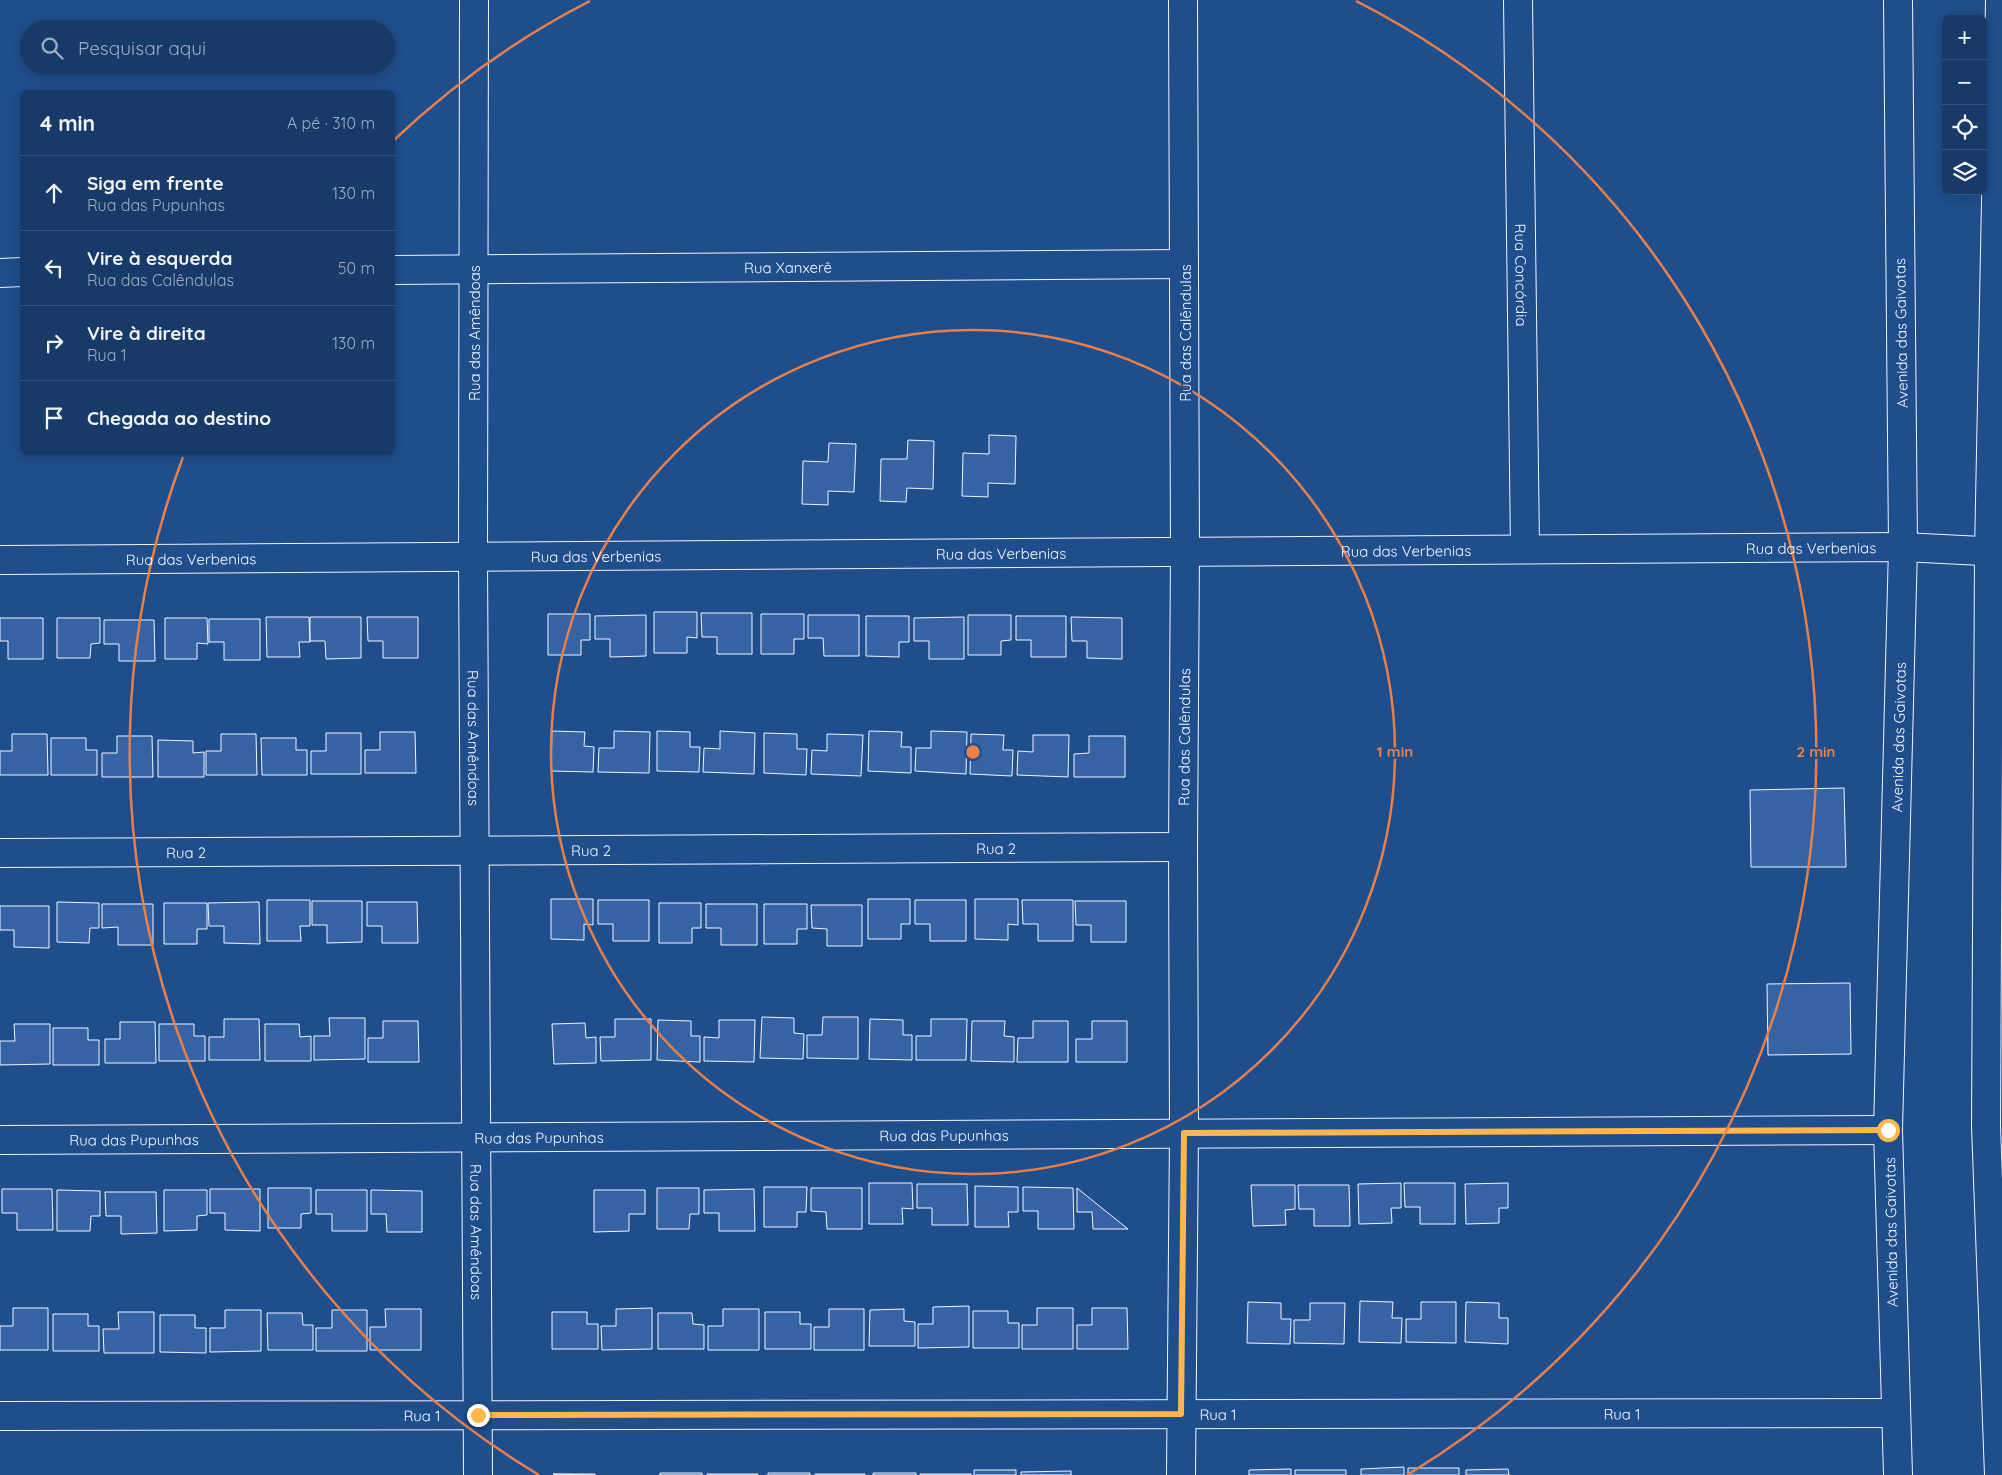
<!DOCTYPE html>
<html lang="pt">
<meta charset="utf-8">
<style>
body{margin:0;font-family:Quicksand,sans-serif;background:#244571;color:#f1f3f6}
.controls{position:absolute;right:15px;top:15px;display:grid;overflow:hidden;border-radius:8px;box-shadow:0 2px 12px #0003}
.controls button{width:45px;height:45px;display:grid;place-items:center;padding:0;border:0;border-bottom:1px solid #36547d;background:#173a69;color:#f1f3f6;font:25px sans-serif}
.stop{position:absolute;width:15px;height:15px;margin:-11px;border:4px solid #ffb74d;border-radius:50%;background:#fff}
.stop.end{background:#ffb74d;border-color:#fff;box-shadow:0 1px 5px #0008}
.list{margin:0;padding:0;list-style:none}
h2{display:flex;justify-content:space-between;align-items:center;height:65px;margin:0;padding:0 20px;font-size:21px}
h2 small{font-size:16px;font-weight:400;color:#9eadc0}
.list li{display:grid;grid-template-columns:32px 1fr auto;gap:15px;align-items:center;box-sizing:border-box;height:75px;padding:0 20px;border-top:1px solid #36547d}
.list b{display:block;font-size:19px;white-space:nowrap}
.list p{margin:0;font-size:16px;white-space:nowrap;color:#9eadc0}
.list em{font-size:16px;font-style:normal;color:#9eadc0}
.icon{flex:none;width:28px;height:28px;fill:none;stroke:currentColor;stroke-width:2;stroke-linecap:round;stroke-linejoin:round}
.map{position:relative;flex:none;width:2002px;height:1475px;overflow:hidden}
.search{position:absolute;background:#173a69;box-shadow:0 2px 12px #0003;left:20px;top:20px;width:375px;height:55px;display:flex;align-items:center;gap:12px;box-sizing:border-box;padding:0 18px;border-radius:28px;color:#9eadc0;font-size:19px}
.panel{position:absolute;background:#173a69;box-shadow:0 2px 12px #0003;left:20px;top:90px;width:375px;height:365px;border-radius:8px}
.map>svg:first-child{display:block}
</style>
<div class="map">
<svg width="2002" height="1475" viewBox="0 0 2002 1475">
<rect width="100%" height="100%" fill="#1f4e8c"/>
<!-- building -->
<path fill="#3563a3" stroke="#f2f6ff" d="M 989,435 L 1016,436 L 1015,484 L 988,483 L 988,497 L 962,496 L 963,453 L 989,454 Z
M 908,440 L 934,441 L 933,489 L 907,488 L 906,502 L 880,501 L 881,459 L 907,459 Z
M 829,443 L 856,444 L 854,492 L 828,491 L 828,505 L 802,504 L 803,461 L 828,462 Z
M 654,612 L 697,612 L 697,638 L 687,637 L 687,653 L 654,653 Z
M 701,613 L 752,613 L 752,654 L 717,654 L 717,637 L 702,637 Z
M 548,614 L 590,614 L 590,640 L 581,640 L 581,655 L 548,655 Z
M 761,614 L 804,614 L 804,639 L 794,639 L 794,654 L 761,654 Z
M 646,615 L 646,656 L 610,657 L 610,639 L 595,639 L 595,616 Z
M 808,615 L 859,615 L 859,656 L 824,656 L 823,638 L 808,638 Z
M 968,615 L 1011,615 L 1011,640 L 1001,641 L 1001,655 L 968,655 Z
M 866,616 L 909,616 L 909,642 L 899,642 L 899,657 L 866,656 Z
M 1016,616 L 1066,616 L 1066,657 L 1031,657 L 1031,640 L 1016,640 Z
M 266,617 L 309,617 L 310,642 L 299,642 L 300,657 L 267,657 Z
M 310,617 L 361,617 L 361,658 L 326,659 L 325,641 L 310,641 Z
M 367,617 L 418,617 L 418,658 L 383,658 L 383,641 L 368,641 Z
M 964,617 L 964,659 L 929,659 L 929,641 L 914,641 L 914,618 Z
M 1071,617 L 1122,618 L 1122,659 L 1087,658 L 1087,641 L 1072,641 Z
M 0,618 L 43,618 L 43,659 L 8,659 L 8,641 L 0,641 Z
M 57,618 L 100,618 L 100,643 L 91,644 L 90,658 L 57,658 Z
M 165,618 L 207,618 L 208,644 L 197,643 L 197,659 L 165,659 Z
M 209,619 L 260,619 L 260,660 L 224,660 L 224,642 L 209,642 Z
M 104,620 L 154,620 L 155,661 L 119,661 L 119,644 L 104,644 Z
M 552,731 L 585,732 L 584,746 L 594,747 L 593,772 L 551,771 Z
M 614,731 L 650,732 L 649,773 L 598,772 L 599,748 L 614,748 Z
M 657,731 L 690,732 L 690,747 L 700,747 L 699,772 L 657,771 Z
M 720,731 L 755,733 L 754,774 L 703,772 L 704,748 L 720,749 Z
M 869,731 L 902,732 L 901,747 L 911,747 L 911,773 L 868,771 Z
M 931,731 L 967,732 L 966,774 L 915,771 L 916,748 L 931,748 Z
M 380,732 L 415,732 L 416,773 L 365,773 L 365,750 L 380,750 Z
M 326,733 L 361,733 L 361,774 L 311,774 L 311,751 L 326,751 Z
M 764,733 L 797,734 L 797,749 L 807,749 L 806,775 L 764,773 Z
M 12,734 L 47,734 L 48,775 L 0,775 L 0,751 L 12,751 Z
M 221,734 L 256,734 L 257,775 L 206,775 L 206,751 L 221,751 Z
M 827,734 L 863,735 L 861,776 L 811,774 L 812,750 L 827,751 Z
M 971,734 L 1004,735 L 1003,750 L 1013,750 L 1012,776 L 970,774 Z
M 1033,735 L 1069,735 L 1068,777 L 1017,775 L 1018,751 L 1033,752 Z
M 117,736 L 152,736 L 153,777 L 102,777 L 102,753 L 117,753 Z
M 1089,736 L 1125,736 L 1125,777 L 1074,777 L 1074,754 L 1089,753 Z
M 51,738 L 86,738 L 86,750 L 97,750 L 97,775 L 51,775 Z
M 261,738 L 296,738 L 296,750 L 307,750 L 307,775 L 262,775 Z
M 158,740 L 193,741 L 193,753 L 204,752 L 204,777 L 158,777 Z
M 1844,788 L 1846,867 L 1751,867 L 1750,790 Z
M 551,899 L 593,899 L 593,925 L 584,924 L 584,940 L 551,939 Z
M 868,899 L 910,899 L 910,924 L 901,924 L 901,939 L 868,939 Z
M 975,899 L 1018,899 L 1018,925 L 1008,924 L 1008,940 L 975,939 Z
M 267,900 L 310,900 L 310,926 L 300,926 L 301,941 L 267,941 Z
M 598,900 L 649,900 L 649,941 L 613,941 L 613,924 L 598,924 Z
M 915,900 L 966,900 L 966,941 L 930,941 L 930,924 L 915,924 Z
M 1022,900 L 1073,900 L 1073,941 L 1038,941 L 1038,924 L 1023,924 Z
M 312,901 L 362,901 L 362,942 L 327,943 L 327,925 L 312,925 Z
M 1075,901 L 1126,901 L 1126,942 L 1091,942 L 1091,925 L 1076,925 Z
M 57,902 L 99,903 L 99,928 L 90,928 L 89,943 L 57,942 Z
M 259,902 L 260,944 L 224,943 L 224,926 L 209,926 L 208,903 Z
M 367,902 L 417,902 L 418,943 L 382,943 L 382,926 L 367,926 Z
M 164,903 L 207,903 L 207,929 L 197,929 L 197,944 L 164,944 Z
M 659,903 L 701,903 L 701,928 L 692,928 L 692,943 L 659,943 Z
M 102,904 L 153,904 L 153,945 L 118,945 L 118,927 L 102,928 Z
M 706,904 L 757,904 L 757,945 L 721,945 L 721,928 L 706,928 Z
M 764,904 L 807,904 L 807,929 L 797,929 L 797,944 L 764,944 Z
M 811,905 L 862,905 L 862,946 L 827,946 L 827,929 L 812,928 Z
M 0,906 L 49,906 L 49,948 L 14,947 L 14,930 L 0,930 Z
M 1850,983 L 1851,1054 L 1768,1055 L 1767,984 Z
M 762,1017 L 794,1018 L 794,1033 L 804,1034 L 803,1059 L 760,1058 Z
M 823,1017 L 858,1017 L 858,1059 L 807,1058 L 807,1035 L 822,1035 Z
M 329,1018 L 365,1018 L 365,1059 L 314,1060 L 314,1036 L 330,1036 Z
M 224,1019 L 259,1019 L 260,1060 L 209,1060 L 209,1037 L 224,1037 Z
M 615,1019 L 651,1019 L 651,1060 L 601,1061 L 600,1037 L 615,1037 Z
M 870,1019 L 903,1020 L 903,1035 L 912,1035 L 912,1060 L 869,1059 Z
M 931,1019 L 967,1019 L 966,1060 L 916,1060 L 916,1036 L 931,1036 Z
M 658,1020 L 691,1021 L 691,1036 L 700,1036 L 700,1062 L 657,1060 Z
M 719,1020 L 755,1020 L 754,1062 L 704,1061 L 704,1037 L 719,1038 Z
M 383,1021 L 418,1021 L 419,1062 L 368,1062 L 368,1038 L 383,1038 Z
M 972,1021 L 1005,1021 L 1004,1036 L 1014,1037 L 1014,1062 L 971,1061 Z
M 1033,1021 L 1068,1021 L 1068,1062 L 1017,1062 L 1018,1038 L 1033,1038 Z
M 1092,1021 L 1127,1021 L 1127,1062 L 1076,1062 L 1076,1039 L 1092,1039 Z
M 120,1022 L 155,1022 L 156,1063 L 105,1063 L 105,1039 L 120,1039 Z
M 585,1023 L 586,1038 L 596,1037 L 596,1063 L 554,1064 L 552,1024 Z
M 14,1024 L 50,1024 L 50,1064 L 0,1065 L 0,1041 L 15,1041 Z
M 159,1024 L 194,1024 L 194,1036 L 205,1036 L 205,1061 L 159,1061 Z
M 265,1024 L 299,1024 L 300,1037 L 311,1036 L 311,1061 L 265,1061 Z
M 53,1028 L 88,1028 L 88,1040 L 99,1040 L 99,1065 L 53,1065 Z
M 869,1183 L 912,1183 L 913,1209 L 902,1208 L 903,1224 L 869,1224 Z
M 1401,1183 L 1401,1208 L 1391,1208 L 1392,1223 L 1359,1224 L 1358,1184 Z
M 1404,1183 L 1455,1183 L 1455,1224 L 1420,1224 L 1420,1207 L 1405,1207 Z
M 1508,1183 L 1508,1208 L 1499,1208 L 1499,1223 L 1466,1224 L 1465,1184 Z
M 917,1184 L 967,1184 L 968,1225 L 932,1225 L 932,1208 L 917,1208 Z
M 1251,1185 L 1295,1185 L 1295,1209 L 1285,1210 L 1286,1225 L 1253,1226 Z
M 1298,1185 L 1349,1185 L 1350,1226 L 1314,1226 L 1314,1209 L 1299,1209 Z
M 975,1186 L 1018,1187 L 1018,1212 L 1008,1212 L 1009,1227 L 975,1227 Z
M 764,1187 L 807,1187 L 806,1212 L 797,1212 L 797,1227 L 764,1227 Z
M 1023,1187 L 1073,1188 L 1074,1229 L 1038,1229 L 1038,1211 L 1023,1211 Z
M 268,1188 L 311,1188 L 311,1213 L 301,1214 L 301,1228 L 268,1228 Z
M 657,1188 L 699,1188 L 699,1214 L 690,1214 L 689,1229 L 657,1229 Z
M 811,1188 L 862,1188 L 862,1229 L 827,1229 L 826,1212 L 811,1211 Z
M 1077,1188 L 1108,1213 L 1128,1229 L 1093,1229 L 1092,1212 L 1077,1212 Z
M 2,1189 L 52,1189 L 53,1230 L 17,1230 L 17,1213 L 2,1213 Z
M 210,1189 L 260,1189 L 260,1231 L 225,1230 L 225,1213 L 210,1213 Z
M 754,1189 L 755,1231 L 719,1231 L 719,1213 L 704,1213 L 704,1190 Z
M 57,1190 L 100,1191 L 100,1216 L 91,1216 L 90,1231 L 57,1231 Z
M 164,1190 L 207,1190 L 207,1215 L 197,1216 L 197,1230 L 164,1231 Z
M 316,1190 L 367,1190 L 367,1231 L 332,1231 L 332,1214 L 316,1214 Z
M 371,1190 L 422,1191 L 422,1232 L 387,1232 L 386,1214 L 371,1214 Z
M 594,1190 L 645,1190 L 645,1214 L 629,1214 L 629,1231 L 594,1232 Z
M 105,1192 L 156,1192 L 157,1233 L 121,1234 L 121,1216 L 106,1216 Z
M 1360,1301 L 1393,1302 L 1392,1318 L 1402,1318 L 1401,1343 L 1359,1342 Z
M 1248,1302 L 1281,1303 L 1281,1319 L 1291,1319 L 1290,1344 L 1247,1343 Z
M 1421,1302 L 1456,1302 L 1456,1343 L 1406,1342 L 1406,1319 L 1421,1319 Z
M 1466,1302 L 1499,1303 L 1499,1318 L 1508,1318 L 1508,1344 L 1465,1342 Z
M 1310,1303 L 1345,1303 L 1344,1344 L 1294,1343 L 1294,1320 L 1310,1320 Z
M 969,1306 L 969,1347 L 918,1348 L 918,1324 L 933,1324 L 933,1307 Z
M 13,1308 L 48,1308 L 48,1350 L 0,1350 L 0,1326 L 13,1326 Z
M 652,1308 L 652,1349 L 602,1350 L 601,1326 L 616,1326 L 616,1309 Z
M 1037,1308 L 1073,1308 L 1073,1349 L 1022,1349 L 1022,1325 L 1037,1325 Z
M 1092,1308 L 1127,1308 L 1128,1349 L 1077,1349 L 1077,1325 L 1092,1325 Z
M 385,1309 L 421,1309 L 421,1350 L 370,1350 L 370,1327 L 386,1327 Z
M 723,1309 L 759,1309 L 759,1350 L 708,1350 L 708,1326 L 723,1326 Z
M 829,1309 L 864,1309 L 864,1350 L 814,1350 L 814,1327 L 829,1327 Z
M 904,1309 L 904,1321 L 915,1322 L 915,1346 L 869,1346 L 870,1310 Z
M 225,1310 L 261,1310 L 261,1351 L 210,1352 L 210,1328 L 225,1328 Z
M 332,1310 L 367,1310 L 367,1351 L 316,1351 L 316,1328 L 332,1328 Z
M 973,1311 L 1008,1311 L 1008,1323 L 1019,1323 L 1019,1348 L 973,1348 Z
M 118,1312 L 154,1312 L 154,1353 L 104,1353 L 103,1329 L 119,1329 Z
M 552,1312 L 587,1312 L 587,1324 L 598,1324 L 598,1349 L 552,1349 Z
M 765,1312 L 800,1312 L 800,1324 L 811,1324 L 811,1349 L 765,1349 Z
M 267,1313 L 302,1313 L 303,1325 L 313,1325 L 313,1350 L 268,1350 Z
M 658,1313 L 692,1313 L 693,1324 L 704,1325 L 704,1349 L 658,1349 Z
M 53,1314 L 88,1314 L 88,1326 L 99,1326 L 99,1351 L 53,1351 Z
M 160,1315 L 195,1315 L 195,1328 L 206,1328 L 206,1353 L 160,1352 Z
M 1404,1467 L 1404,1475 L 1361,1475 L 1361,1469 Z
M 1408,1468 L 1459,1468 L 1459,1475 L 1408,1475 Z
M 1291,1469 L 1291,1475 L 1249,1475 L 1249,1470 Z
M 1508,1469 L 1509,1475 L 1466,1475 L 1466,1470 Z
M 974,1470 L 1016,1470 L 1016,1475 L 974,1475 Z
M 1295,1470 L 1346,1470 L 1346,1475 L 1295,1475 Z
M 1071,1471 L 1071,1475 L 1021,1475 L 1021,1472 Z
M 660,1473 L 702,1473 L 702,1475 L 660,1475 Z
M 768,1473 L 810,1473 L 810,1475 L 768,1475 Z
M 873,1473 L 916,1473 L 916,1475 L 873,1475 Z
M 553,1474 L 595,1474 L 595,1475 Z
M 707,1474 L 758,1474 L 758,1475 L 707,1475 Z
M 815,1474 L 865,1474 L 865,1475 L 815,1475 Z
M 920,1474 L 971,1474 L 971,1475 L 920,1475 Z"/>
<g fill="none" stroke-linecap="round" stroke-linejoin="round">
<defs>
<g id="street">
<path id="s1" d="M 474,0 L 473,557 L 478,1475"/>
<path id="s2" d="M 1518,0 L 1525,549"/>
<path id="s3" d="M 392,270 L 1184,264"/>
<path d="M 0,273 L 22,272"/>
<path id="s4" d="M 0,560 L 1903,547 L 2002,552"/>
<path id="s5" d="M 0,853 L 1183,847"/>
<path id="s6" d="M 0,1140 L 1888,1130"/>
<path id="s7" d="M 0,1416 L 1895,1413"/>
<path id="s8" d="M 1181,1475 L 1184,1133 L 1183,847 L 1185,552 L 1183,0"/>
</g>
<g id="secondary">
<path id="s9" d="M 1898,1475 L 1888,1130 L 1903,547 L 1898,0"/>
<path d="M 1999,1475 L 1986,1126 L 1989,552 L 2000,0"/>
</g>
</defs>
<!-- street casing -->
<use href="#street" stroke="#f2f6ff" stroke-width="30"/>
<!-- secondary casing -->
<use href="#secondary" stroke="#f2f6ff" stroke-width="30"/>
<!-- street -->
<use href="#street" stroke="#1f4e8c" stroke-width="28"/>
<!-- secondary -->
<use href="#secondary" stroke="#1f4e8c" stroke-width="28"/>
</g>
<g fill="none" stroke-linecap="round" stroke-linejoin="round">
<!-- route -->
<path stroke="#ffb74d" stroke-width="6" d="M 478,1415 L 1181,1414 L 1184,1133 L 1888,1130"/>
</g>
<!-- distance rings -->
<g fill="none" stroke="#ea8049" stroke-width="2.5">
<circle cx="973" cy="752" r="422"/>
<path d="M539 1475A843 843 0 0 1 183 457M393 141A843 843 0 0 1 590 1M1356 1A843 843 0 0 1 1407 1475"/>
</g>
<g text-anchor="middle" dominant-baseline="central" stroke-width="4" stroke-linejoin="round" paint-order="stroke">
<!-- street labels -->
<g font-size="15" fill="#f2f6ff" stroke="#1f4e8c">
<text stroke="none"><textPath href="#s3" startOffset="396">Rua Xanxerê</textPath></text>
<text stroke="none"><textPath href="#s2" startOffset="275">Rua Concórdia</textPath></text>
<text transform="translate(474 333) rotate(-90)">Rua das Amêndoas</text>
<text transform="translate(1185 333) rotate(-90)">Rua das Calêndulas</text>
<text transform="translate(1901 333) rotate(-91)">Avenida das Gaivotas</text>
<text stroke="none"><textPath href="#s4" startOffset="1811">Rua das Verbenias</textPath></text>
<text stroke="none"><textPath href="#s4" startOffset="1406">Rua das Verbenias</textPath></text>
<text stroke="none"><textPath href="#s4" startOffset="1001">Rua das Verbenias</textPath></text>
<text stroke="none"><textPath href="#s4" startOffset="596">Rua das Verbenias</textPath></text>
<text stroke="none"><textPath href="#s4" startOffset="191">Rua das Verbenias</textPath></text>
<text stroke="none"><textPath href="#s1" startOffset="738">Rua das Amêndoas</textPath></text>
<text stroke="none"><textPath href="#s8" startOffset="738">Rua das Calêndulas</textPath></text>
<text stroke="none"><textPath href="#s9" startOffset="738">Avenida das Gaivotas</textPath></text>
<text stroke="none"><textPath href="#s5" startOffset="996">Rua 2</textPath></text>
<text stroke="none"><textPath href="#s5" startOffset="591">Rua 2</textPath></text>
<text stroke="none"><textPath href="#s5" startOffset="186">Rua 2</textPath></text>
<text stroke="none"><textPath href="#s6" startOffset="944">Rua das Pupunhas</textPath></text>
<text stroke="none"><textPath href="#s6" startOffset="539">Rua das Pupunhas</textPath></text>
<text stroke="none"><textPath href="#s6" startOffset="134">Rua das Pupunhas</textPath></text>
<text stroke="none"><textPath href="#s1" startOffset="1232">Rua das Amêndoas</textPath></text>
<text transform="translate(1891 1232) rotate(-91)">Avenida das Gaivotas</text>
<text stroke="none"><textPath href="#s7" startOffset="1218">Rua 1</textPath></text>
<text stroke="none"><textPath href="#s7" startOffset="1622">Rua 1</textPath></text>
<text stroke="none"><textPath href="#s7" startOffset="422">Rua 1</textPath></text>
</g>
</g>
<circle cx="973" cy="752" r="8" fill="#ea8049" stroke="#1f4e8c" stroke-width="2.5"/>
<g font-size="15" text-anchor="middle" font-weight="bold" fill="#ea8049" stroke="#1f4e8c" stroke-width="4" stroke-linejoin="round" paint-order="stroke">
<text x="1395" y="757">1 min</text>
<text x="1816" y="757">2 min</text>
</g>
</svg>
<div class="controls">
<button>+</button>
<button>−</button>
<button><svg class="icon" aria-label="locate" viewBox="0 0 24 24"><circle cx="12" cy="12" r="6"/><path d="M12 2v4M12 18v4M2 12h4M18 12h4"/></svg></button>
<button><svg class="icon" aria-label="layers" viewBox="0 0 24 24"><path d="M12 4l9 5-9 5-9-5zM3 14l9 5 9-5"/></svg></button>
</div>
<div class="stop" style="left:1888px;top:1130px"></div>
<div class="stop end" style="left:478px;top:1415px"></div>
<div class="search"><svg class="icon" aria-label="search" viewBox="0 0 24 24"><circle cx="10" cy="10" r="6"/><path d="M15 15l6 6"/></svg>Pesquisar aqui</div>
<section class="panel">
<h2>4 min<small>A pé · 310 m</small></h2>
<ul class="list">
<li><svg class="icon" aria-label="ahead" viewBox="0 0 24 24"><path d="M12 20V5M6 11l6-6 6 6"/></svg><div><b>Siga em frente</b><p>Rua das Pupunhas</p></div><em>130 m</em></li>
<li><svg class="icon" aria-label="left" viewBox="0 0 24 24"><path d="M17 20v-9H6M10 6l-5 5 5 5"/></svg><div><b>Vire à esquerda</b><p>Rua das Calêndulas</p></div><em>50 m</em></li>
<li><svg class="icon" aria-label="right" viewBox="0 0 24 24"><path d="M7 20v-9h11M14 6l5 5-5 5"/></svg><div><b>Vire à direita</b><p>Rua 1</p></div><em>130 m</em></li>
<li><svg class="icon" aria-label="arrive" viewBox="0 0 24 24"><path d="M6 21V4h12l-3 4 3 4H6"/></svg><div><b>Chegada ao destino</b></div></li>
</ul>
</section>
</div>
